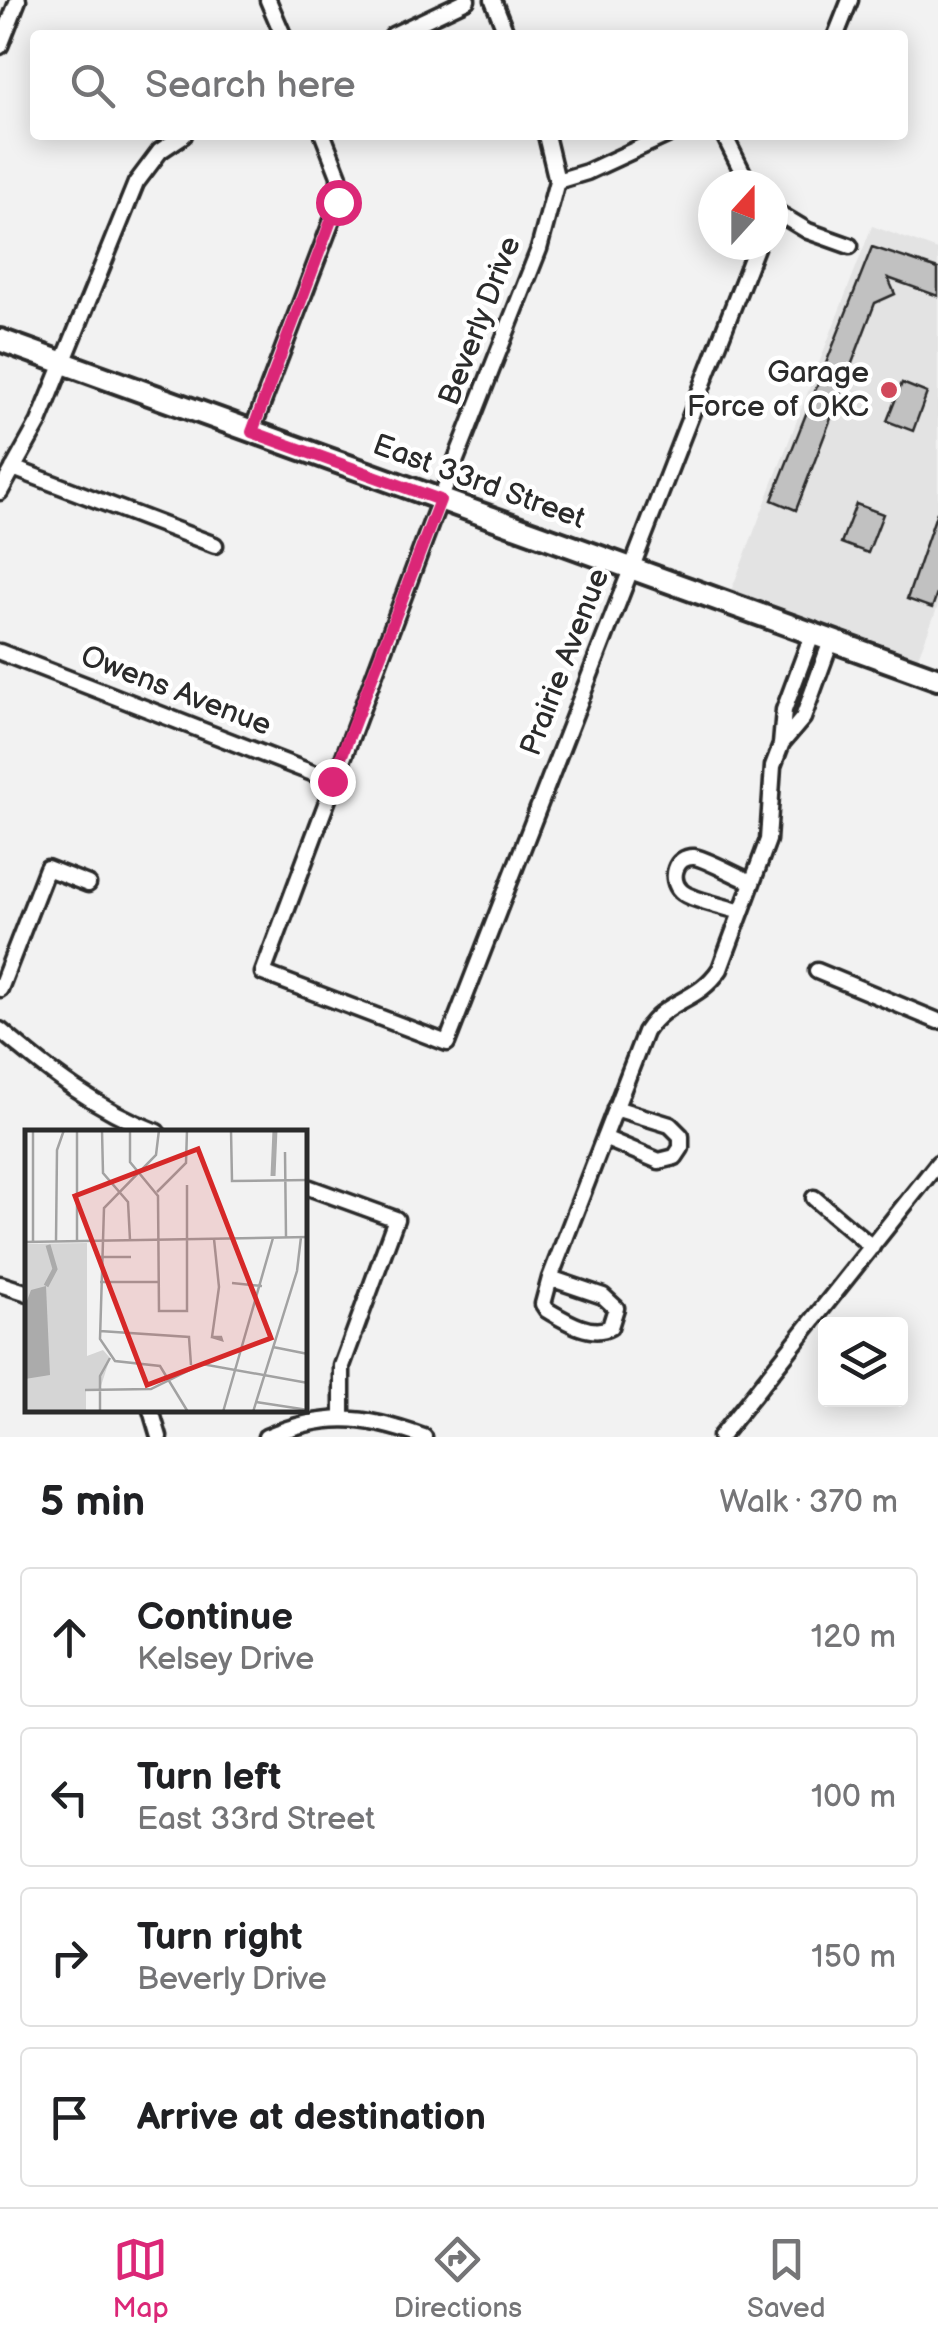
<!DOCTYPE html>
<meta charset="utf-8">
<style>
body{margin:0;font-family:"Balsamiq Sans",sans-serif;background:#f2f2f2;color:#202124}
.controls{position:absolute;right:30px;bottom:30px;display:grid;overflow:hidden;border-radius:10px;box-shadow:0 5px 25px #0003}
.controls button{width:90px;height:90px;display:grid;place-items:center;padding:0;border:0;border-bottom:2px solid #e0e0e0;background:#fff;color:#202124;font:50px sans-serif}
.compass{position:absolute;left:698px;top:170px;width:90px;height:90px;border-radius:50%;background:#fff;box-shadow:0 5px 25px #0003;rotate:21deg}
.stop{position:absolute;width:30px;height:30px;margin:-22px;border:8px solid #db2777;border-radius:50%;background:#fff}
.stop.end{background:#db2777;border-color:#fff;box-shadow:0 2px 10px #0008}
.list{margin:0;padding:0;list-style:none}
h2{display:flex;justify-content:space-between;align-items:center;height:130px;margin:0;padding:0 40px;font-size:42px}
h2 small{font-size:32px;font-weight:400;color:#757577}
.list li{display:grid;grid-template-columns:65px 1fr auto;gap:30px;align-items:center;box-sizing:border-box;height:140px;margin:0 20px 20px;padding:0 20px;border:2px solid #e0e0e0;border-radius:10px}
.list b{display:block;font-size:38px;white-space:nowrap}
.list p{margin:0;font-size:32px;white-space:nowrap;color:#757577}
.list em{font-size:32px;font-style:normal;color:#757577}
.icon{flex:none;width:55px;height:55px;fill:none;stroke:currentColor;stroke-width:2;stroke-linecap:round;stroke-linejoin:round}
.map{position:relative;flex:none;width:938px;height:1437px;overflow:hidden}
.search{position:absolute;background:#fff;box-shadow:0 5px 25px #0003;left:30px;right:30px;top:30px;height:110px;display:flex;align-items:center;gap:25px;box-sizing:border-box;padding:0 35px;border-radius:10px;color:#757577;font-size:38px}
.sheet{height:770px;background:#fff}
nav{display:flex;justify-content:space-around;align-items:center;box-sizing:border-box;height:140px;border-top:2px solid #e0e0e0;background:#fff;font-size:28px;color:#757577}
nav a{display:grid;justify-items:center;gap:5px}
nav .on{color:#db2777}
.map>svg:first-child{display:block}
</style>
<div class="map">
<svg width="938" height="1437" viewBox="0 0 938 1437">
<rect width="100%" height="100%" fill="#f2f2f2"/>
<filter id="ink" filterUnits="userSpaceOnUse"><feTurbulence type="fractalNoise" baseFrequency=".01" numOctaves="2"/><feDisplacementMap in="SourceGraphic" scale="20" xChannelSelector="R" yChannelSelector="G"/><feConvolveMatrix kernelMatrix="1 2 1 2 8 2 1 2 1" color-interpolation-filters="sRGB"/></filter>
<g filter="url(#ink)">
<!-- built -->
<path fill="#e3e3e3" d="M 872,226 L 938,250 L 938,606 L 913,670 L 726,604 Z"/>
<!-- building -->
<path fill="#c1c1c1" stroke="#2b2b2b" stroke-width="2.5" d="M 872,247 L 938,269 L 938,296 L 888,278 L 895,294 L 875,303 L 796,510 L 772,500 Z
M 902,383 L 927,393 L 913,431 L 887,421 Z
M 856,504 L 883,514 L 868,553 L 841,543 Z
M 937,512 L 938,591 L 932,608 L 907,599 Z"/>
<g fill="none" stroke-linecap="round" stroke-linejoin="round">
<defs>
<path id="street" d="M 268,0 L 283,35
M 493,0 L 507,35
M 393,35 L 467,0
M 836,35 L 850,0
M 0,46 L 18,0
M 546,135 L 557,181 L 539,249 L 431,523 L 263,973 L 447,1043 L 757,245
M 724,135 L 749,185
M 557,181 L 587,172 L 667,135
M 773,210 L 808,231 L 850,246
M 252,431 L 339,202 L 339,176 L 323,135
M 13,468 L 215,545
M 0,492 L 39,422 L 136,183 L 160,151 L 184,135
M 0,652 L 333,781
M 781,744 L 803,718 L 831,641
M 741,912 C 727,907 690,900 681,891 C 669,879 675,856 694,857 C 705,858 738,877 752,882
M 817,971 L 938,1021
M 0,989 L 47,868 L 88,884
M 0,1030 C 49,1072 96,1109 157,1132
M 604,1138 L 659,1161 L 675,1157 L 681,1148 L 681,1136 L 670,1125 L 615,1108
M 305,1186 L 396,1219 L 342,1366 L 342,1417
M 814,1198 L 872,1247
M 550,1278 L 543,1304 L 547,1310 C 564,1320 591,1338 610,1327 L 616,1308 L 603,1296 L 550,1278 L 645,1032 C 667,998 697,1003 720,969 L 768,840 L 773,766 L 781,745 L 784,710 L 812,635
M 0,1284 L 28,1293
M 151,1410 L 159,1437
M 266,1437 C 326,1412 364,1415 424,1437
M 720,1437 L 938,1163"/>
<path id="secondary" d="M 0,340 L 938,679"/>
</defs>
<!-- street casing -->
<use href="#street" stroke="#2b2b2b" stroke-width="21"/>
<!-- secondary casing -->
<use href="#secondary" stroke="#2b2b2b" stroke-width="28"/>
<!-- street -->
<use href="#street" stroke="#fff" stroke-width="14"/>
<!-- secondary -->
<use href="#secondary" stroke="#fff" stroke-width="20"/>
</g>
</g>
<g fill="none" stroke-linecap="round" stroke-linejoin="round" filter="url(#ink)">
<!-- route -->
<path stroke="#db2777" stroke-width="12" d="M 332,781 L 440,500 L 252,432 L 338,202"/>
</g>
<!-- markers -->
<circle fill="#d1495b" stroke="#fff" stroke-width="4" cx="889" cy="390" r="10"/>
<g text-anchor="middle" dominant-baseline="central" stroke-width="9" stroke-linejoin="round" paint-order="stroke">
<!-- street labels -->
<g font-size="30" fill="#2b2b2b" stroke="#fff">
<text transform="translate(480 321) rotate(-69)">Beverly Drive</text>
<text transform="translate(479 482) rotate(20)">East 33rd Street</text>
<text transform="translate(565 662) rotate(-69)">Prairie Avenue</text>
<text transform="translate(176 691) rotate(21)">Owens Avenue</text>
</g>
<!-- poi labels -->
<g font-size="30" fill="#2b2b2b" stroke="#fff" text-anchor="end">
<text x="869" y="373">Garage<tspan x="869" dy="34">Force of OKC</tspan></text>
</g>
</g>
<!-- overview -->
<g transform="translate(25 1130)">
<rect width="282" height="282" fill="#f2f2f2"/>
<path d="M 62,113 L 62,226 L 78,220 L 85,228 L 75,259 L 61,259 L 61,282 L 0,282 L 0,114 Z" fill="#d5d5d5"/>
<path d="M 21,156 L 25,245 L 0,249 L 0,176 L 6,160 Z" fill="#ababab"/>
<path fill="none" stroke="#ababab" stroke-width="5" d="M 248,46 L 250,0M 21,156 L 30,139 L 23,115"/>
<path fill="none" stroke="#a2a2a2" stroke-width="2.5" d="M 8,0 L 8,112M 77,0 L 78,43 L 103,72 L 105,110M 105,0 L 105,32 L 133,66 L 134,181 L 162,181 L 162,55M 134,0 L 131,25 L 79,78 L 75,209 L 90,231 L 135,236 L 163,282M 206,0 L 207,51 L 283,50M 260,22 L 261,107M 132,62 L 161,33 L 162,0M 31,111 L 32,20 L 39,0M 52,111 L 52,0M 0,112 L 283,107M 75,127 L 106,127M 75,152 L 133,152M 207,153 L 237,156M 75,201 L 164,207 L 166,235M 187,207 L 197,210 L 196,207 L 187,207 L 194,157 L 189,109M 248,217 L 283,224M 60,260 L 126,259 L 177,234 L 283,253M 231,272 L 283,280M 75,282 L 75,246 L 85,228M 198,282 L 248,108M 228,282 L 272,141 L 276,107"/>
<path fill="#d62828" fill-opacity="0.15" stroke="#d62828" stroke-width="5" d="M 173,19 L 246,208 L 122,255 L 50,66 Z"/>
<rect width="282" height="282" fill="none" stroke="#2b2b2b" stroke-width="5"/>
</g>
</svg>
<div class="controls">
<button><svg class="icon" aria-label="layers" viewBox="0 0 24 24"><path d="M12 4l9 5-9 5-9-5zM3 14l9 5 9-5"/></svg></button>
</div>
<svg class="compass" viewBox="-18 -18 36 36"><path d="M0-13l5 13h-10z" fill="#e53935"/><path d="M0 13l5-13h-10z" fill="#757577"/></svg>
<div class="stop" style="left:338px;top:202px"></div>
<div class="stop end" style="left:332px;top:781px"></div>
<div class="search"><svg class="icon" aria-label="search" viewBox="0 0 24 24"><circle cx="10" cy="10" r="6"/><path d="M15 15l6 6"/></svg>Search here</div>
</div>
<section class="sheet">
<h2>5 min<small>Walk · 370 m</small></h2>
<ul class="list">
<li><svg class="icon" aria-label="ahead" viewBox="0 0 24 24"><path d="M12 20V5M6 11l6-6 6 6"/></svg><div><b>Continue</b><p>Kelsey Drive</p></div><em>120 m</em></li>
<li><svg class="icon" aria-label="left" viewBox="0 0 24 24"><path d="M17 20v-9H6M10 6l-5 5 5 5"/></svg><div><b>Turn left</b><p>East 33rd Street</p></div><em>100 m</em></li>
<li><svg class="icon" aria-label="right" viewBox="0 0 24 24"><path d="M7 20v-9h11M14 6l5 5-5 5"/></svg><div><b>Turn right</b><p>Beverly Drive</p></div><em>150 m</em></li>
<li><svg class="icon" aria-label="arrive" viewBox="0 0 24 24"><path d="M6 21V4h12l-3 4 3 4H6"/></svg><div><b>Arrive at destination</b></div></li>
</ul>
</section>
<nav>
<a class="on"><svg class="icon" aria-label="map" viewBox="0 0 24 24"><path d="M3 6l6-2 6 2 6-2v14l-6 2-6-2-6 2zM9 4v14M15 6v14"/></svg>Map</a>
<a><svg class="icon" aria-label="directions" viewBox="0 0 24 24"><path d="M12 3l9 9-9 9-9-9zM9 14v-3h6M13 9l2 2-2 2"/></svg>Directions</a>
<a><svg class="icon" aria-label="saved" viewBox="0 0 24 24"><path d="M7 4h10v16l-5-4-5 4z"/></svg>Saved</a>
</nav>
